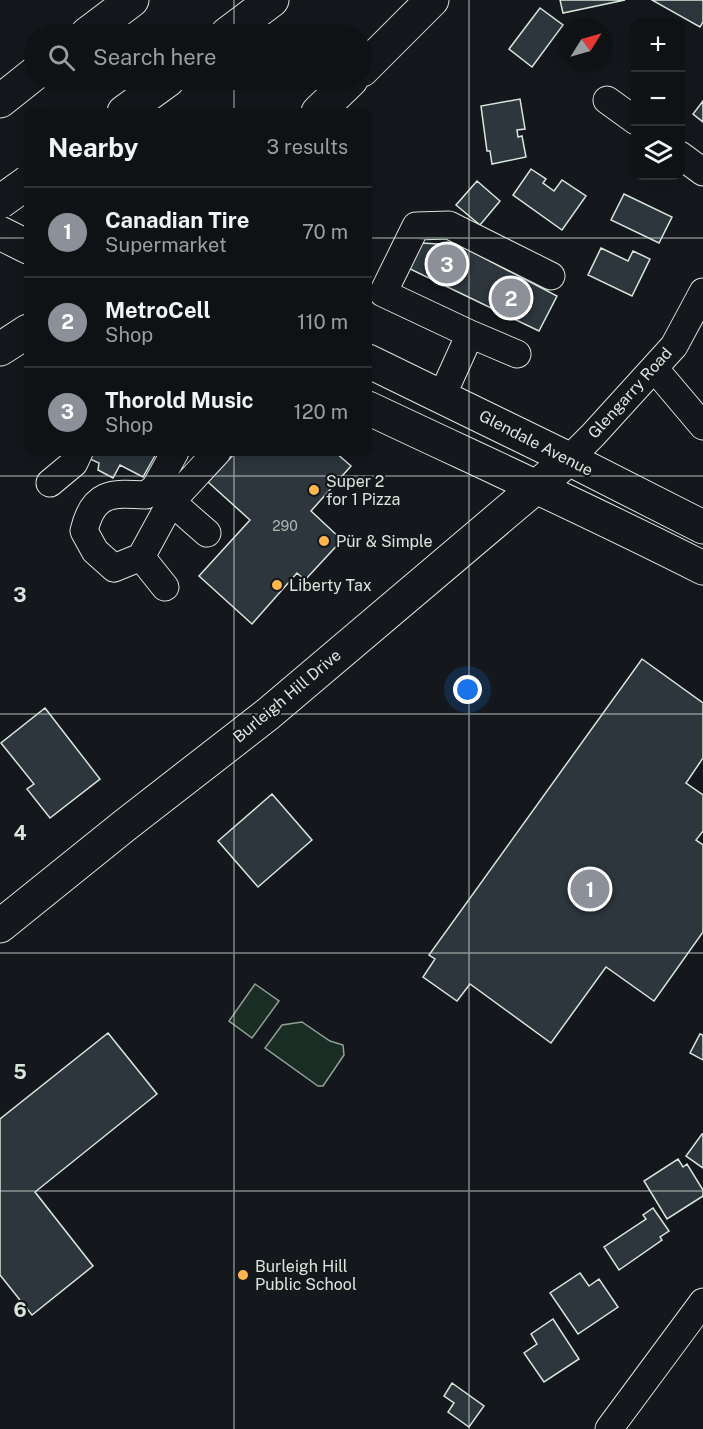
<!DOCTYPE html>
<meta charset="utf-8">
<style>
body{margin:0;font-family:"Public Sans",sans-serif;background:#1d2022;color:#f1f3f6}
.controls{position:absolute;right:18px;top:18px;display:grid;overflow:hidden;border-radius:12px;box-shadow:0 3px 15px #0003}
.controls button{width:54px;height:54px;display:grid;place-items:center;padding:0;border:0;border-bottom:2px solid #2f3234;background:#0f1215;color:#f1f3f6;font:30px sans-serif}
.compass{position:absolute;left:559px;top:18px;width:54px;height:54px;border-radius:50%;background:#0f1215;box-shadow:0 3px 15px #0003;rotate:53deg}
.you{position:absolute;left:468px;top:690px;width:21px;height:21px;margin:-15px;border:4px solid #fff;border-radius:50%;background:#1a73e8;box-shadow:0 0 0 9px #1a73e833}
.badge{display:grid;place-items:center;width:39px;height:39px;border-radius:50%;background:#8c9099;color:#fff;font-size:20px;font-weight:700}
.pin{position:absolute;translate:-50% -50%;border:3px solid #fff;box-shadow:0 2px 6px #0006}
.list{margin:0;padding:0;list-style:none}
h2{display:flex;justify-content:space-between;align-items:center;height:78px;margin:0;padding:0 24px;font-size:26px}
h2 small{font-size:20px;font-weight:400;color:#9b9ea0}
.list li{display:grid;grid-template-columns:39px 1fr auto;gap:18px;align-items:center;box-sizing:border-box;height:90px;padding:0 24px;border-top:2px solid #2f3234}
.list b{display:block;font-size:22px;white-space:nowrap}
.list p{margin:0;font-size:20px;white-space:nowrap;color:#9b9ea0}
.list em{font-size:20px;font-style:normal;color:#9b9ea0}
.icon{flex:none;width:33px;height:33px;fill:none;stroke:currentColor;stroke-width:2;stroke-linecap:round;stroke-linejoin:round}
.map{position:relative;flex:none;width:703px;height:1429px;overflow:hidden}
.search{position:absolute;background:#0f1215;box-shadow:0 3px 15px #0003;left:24px;top:24px;width:348px;height:66px;display:flex;align-items:center;gap:15px;box-sizing:border-box;padding:0 21px;border-radius:33px;color:#9b9ea0;font-size:22px}
.panel{position:absolute;background:#0f1215;box-shadow:0 3px 15px #0003;left:24px;top:108px;width:348px;height:348px;border-radius:12px}
.map>svg:first-child{display:block}
</style>
<div class="map">
<svg width="703" height="1429" viewBox="0 0 703 1429">
<rect width="100%" height="100%" fill="#14181c"/>
<!-- green -->
<path fill="#1a2d24" stroke="#939e99" stroke-width="1.5" d="M 255,984 L 279,1001 L 252,1038 L 229,1021 Z
M 302,1022 L 330,1041 L 343,1045 L 344,1055 L 323,1086 L 318,1086 L 265,1048 L 282,1025 Z"/>
<!-- building -->
<path fill="#2c363c" stroke="#d8e6dc" stroke-width="1.5" d="M 560,0 L 625,0 L 563,13 Z
M 652,0 L 703,0 L 703,22 L 700,27 Z
M 540,8 L 563,25 L 532,67 L 509,49 Z
M 520,99 L 525,129 L 517,130 L 518,137 L 522,136 L 526,157 L 492,164 L 490,151 L 487,151 L 481,106 Z
M 703,101 L 703,122 L 693,114 Z
M 531,169 L 546,179 L 543,183 L 554,191 L 562,180 L 586,196 L 562,230 L 513,195 Z
M 477,181 L 500,201 L 480,225 L 456,205 Z
M 624,194 L 672,217 L 659,243 L 611,220 Z
M 420,243 L 459,245 L 557,296 L 539,331 L 408,268 Z
M 601,248 L 628,261 L 633,251 L 650,259 L 632,296 L 588,275 Z
M 94,452 L 157,452 L 143,477 L 120,465 L 113,478 L 98,470 L 99,463 L 90,459 Z
M 236,452 L 335,452 L 351,466 L 311,511 L 342,540 L 305,580 L 297,573 L 252,624 L 199,576 L 250,520 L 208,482 Z
M 642,659 L 703,703 L 703,758 L 686,783 L 703,795 L 703,831 L 696,840 L 703,845 L 703,932 L 654,1001 L 606,967 L 551,1043 L 470,984 L 457,1001 L 423,977 L 435,959 L 429,955 Z
M 45,708 L 100,779 L 50,818 L 27,789 L 34,784 L 1,743 Z
M 272,794 L 312,840 L 258,887 L 218,841 Z
M 108,1033 L 157,1094 L 35,1192 L 93,1266 L 32,1315 L 0,1275 L 0,1119 Z
M 700,1034 L 703,1035 L 703,1060 L 690,1053 Z
M 702,1134 L 703,1134 L 703,1168 L 686,1156 Z
M 678,1159 L 683,1167 L 687,1164 L 703,1190 L 703,1196 L 667,1219 L 644,1181 Z
M 653,1208 L 669,1231 L 660,1237 L 662,1240 L 619,1270 L 604,1247 L 646,1219 L 643,1215 Z
M 580,1273 L 589,1286 L 599,1279 L 618,1307 L 578,1334 L 550,1293 Z
M 553,1319 L 579,1359 L 544,1382 L 524,1353 L 537,1344 L 531,1334 Z
M 452,1383 L 484,1406 L 469,1427 L 448,1412 L 454,1403 L 444,1396 Z"/>
<g fill="none" stroke-linecap="round" stroke-linejoin="round">
<defs>
<path id="minor" d="M 607,100 L 636,121
M 680,155 L 703,172
M 470,334 L 383,293 L 416,226 L 449,225 L 551,276
M 654,368 L 703,426
M 442,396 L 470,334 L 517,354
M 569,459 L 593,435 L 674,346 L 703,292
M 50,483 L 74,463 L 79,452
M 158,490 L 207,533
M 141,557 L 114,568 L 95,551 L 84,531 C 93,492 111,493 146,495 L 155,488 L 175,452
M 165,587 L 141,557 L 171,502 L 217,452
M 609,1429 L 703,1302"/>
<path id="major" d="M 0,233 L 28,247
M 368,361 L 569,459 L 703,527
M 368,408 C 480,461 593,512 703,568
M 0,926 L 124,826 L 268,714 L 569,459"/>
<path id="highway" d="M 87,34 L 132,0
M 227,34 L 272,0
M 362,70 L 432,0
M 0,101 L 34,74
M 124,112 L 168,80
M 318,112 L 351,80
M 0,349 L 28,331"/>
</defs>
<!-- minor casing -->
<use href="#minor" stroke="#d8e6dc" stroke-width="29"/>
<!-- major casing -->
<use href="#major" stroke="#d8e6dc" stroke-width="35"/>
<!-- highway casing -->
<use href="#highway" stroke="#d8e6dc" stroke-width="35"/>
<!-- minor -->
<use href="#minor" stroke="#14181c" stroke-width="27"/>
<!-- major -->
<use href="#major" stroke="#14181c" stroke-width="33"/>
<!-- highway -->
<use href="#highway" stroke="#14181c" stroke-width="33"/>
<defs>
<path id="highway-bridge" d="M 0,202 L 28,182"/>
</defs>
<!-- highway-bridge casing -->
<use href="#highway-bridge" stroke="#d8e6dc" stroke-width="35" stroke-linecap="butt"/>
<!-- highway-bridge -->
<use href="#highway-bridge" stroke="#14181c" stroke-width="33"/>
</g>
<!-- grid -->
<path fill="none" stroke="#d8e6dc" stroke-width="1.5" stroke-opacity="0.55" d="M 234,0 L 234,34M 469,0 L 469,1429M 234,80 L 234,112M 0,238 L 28,238M 368,238 L 703,238M 234,452 L 234,1429M 0,476 L 703,476M 0,714 L 703,714M 0,953 L 703,953M 0,1191 L 703,1191"/>
<!-- markers -->
<g fill="#ffb74d" stroke="#14181c" stroke-width="2">
<circle cx="314" cy="490" r="6"/>
<circle cx="324" cy="541" r="6"/>
<circle cx="277" cy="585" r="6"/>
<circle cx="243" cy="1275" r="6"/>
</g>
<g text-anchor="middle" dominant-baseline="central" stroke-width="4.5" stroke-linejoin="round" paint-order="stroke">
<!-- number labels -->
<g font-size="14" fill="#adbab4">
<text x="285" y="526">290</text>
</g>
<!-- street labels -->
<g font-size="16" fill="#d8e6dc" stroke="#14181c">
<text transform="translate(630 393) rotate(-48)">Glengarry Road</text>
<text transform="translate(536 443) rotate(27)">Glendale Avenue</text>
<text transform="translate(287 696) rotate(-40)">Burleigh Hill Drive</text>
</g>
<!-- poi labels -->
<g font-size="16" fill="#d8e6dc" stroke="#14181c" text-anchor="start">
<text x="326" y="481">Super 2<tspan x="326" dy="18">for 1 Pizza</tspan></text>
<text x="336" y="541">Pür &amp; Simple</text>
<text x="289" y="585">Liberty Tax</text>
<text x="255" y="1266">Burleigh Hill<tspan x="255" dy="18">Public School</tspan></text>
</g>
</g>
<g font-size="20" text-anchor="middle" font-weight="bold" fill="#d8e6dc" stroke="#14181c" stroke-width="4.5" stroke-linejoin="round" paint-order="stroke">
<text x="20" y="602">3</text>
<text x="20" y="840">4</text>
<text x="20" y="1079">5</text>
<text x="20" y="1317">6</text>
</g>
</svg>
<div class="controls">
<button>+</button>
<button>−</button>
<button><svg class="icon" aria-label="layers" viewBox="0 0 24 24"><path d="M12 4l9 5-9 5-9-5zM3 14l9 5 9-5"/></svg></button>
</div>
<svg class="compass" viewBox="-18 -18 36 36"><path d="M0-13l5 13h-10z" fill="#e53935"/><path d="M0 13l5-13h-10z" fill="#9b9ea0"/></svg>
<div class="you"></div>
<div class="pin badge" style="left:590px;top:889px">1</div>
<div class="pin badge" style="left:511px;top:298px">2</div>
<div class="pin badge" style="left:447px;top:264px">3</div>
<div class="search"><svg class="icon" aria-label="search" viewBox="0 0 24 24"><circle cx="10" cy="10" r="6"/><path d="M15 15l6 6"/></svg>Search here</div>
<section class="panel">
<h2>Nearby<small>3 results</small></h2>
<ul class="list">
<li><span class="badge">1</span><div><b>Canadian Tire</b><p>Supermarket</p></div><em>70 m</em></li>
<li><span class="badge">2</span><div><b>MetroCell</b><p>Shop</p></div><em>110 m</em></li>
<li><span class="badge">3</span><div><b>Thorold Music</b><p>Shop</p></div><em>120 m</em></li>
</ul>
</section>
</div>
